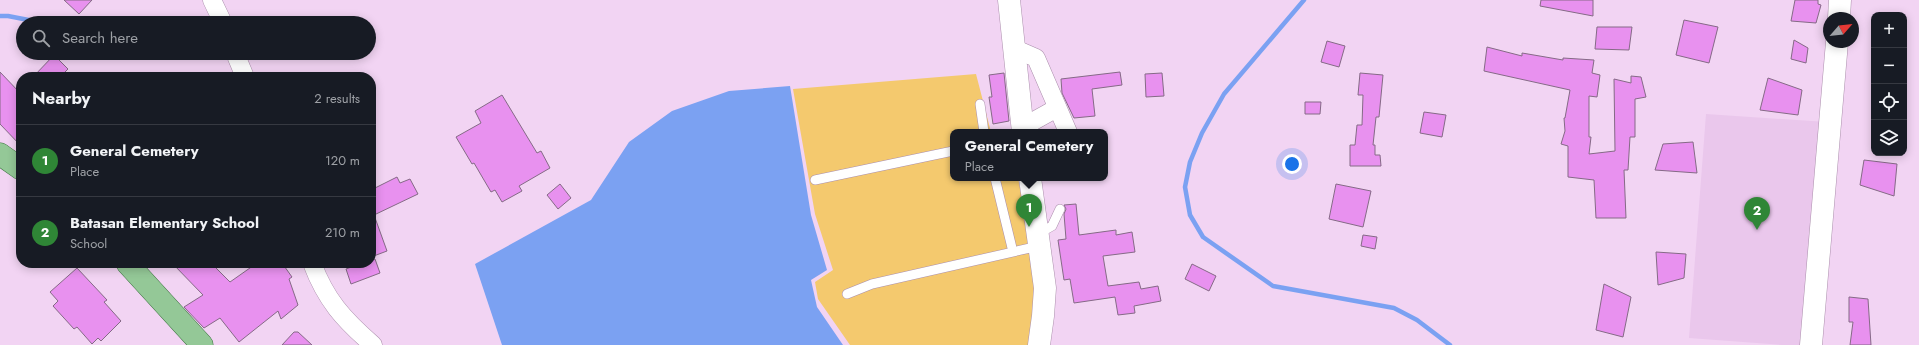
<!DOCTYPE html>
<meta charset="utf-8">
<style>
body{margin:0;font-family:Jost,sans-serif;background:#20242c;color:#f1f3f6}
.controls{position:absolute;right:12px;top:12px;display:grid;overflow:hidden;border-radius:8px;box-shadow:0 2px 10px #0003}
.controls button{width:36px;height:36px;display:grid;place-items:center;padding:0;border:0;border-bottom:1px solid #363941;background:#171b24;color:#f1f3f6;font:20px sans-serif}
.compass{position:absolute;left:1823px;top:12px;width:36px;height:36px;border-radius:50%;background:#171b24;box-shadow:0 2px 10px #0003;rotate:62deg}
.you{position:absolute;left:1292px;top:164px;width:14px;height:14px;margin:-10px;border:3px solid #fff;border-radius:50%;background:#1a73e8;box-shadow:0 0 0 6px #1a73e833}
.badge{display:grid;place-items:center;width:26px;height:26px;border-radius:50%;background:#2f8636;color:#fff;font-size:13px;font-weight:700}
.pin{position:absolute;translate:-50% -33px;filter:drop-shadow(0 1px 2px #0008)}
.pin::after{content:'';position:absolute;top:21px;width:14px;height:12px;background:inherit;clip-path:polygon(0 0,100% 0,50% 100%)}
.popup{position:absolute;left:950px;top:129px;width:158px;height:52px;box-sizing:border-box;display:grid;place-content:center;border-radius:8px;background:#171b24;filter:drop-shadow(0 1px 3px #0005);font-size:13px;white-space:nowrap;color:#9ea1a6}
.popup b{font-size:15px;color:#f1f3f6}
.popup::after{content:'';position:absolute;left:50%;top:100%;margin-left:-8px;border:8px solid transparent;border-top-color:#171b24}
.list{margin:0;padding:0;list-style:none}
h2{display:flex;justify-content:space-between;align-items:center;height:52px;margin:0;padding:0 16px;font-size:17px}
h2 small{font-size:13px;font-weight:400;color:#9ea1a6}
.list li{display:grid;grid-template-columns:26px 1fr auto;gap:12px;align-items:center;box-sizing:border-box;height:72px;padding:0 16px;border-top:1px solid #363941}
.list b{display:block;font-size:15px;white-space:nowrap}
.list p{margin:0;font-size:13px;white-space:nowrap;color:#9ea1a6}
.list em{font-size:13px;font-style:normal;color:#9ea1a6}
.icon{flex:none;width:22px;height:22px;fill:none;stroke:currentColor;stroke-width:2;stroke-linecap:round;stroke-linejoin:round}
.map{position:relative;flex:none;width:1919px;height:345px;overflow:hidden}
.search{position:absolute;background:#171b24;box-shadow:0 2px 10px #0003;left:16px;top:16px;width:360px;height:44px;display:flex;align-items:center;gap:10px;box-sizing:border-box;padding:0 14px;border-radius:22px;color:#9ea1a6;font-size:15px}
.panel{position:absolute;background:#171b24;box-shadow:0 2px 10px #0003;left:16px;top:72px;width:360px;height:196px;border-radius:16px}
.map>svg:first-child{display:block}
</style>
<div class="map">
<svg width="1919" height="345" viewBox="0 0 1919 345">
<rect width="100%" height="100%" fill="#f2d4f3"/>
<!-- built -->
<path fill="#eac7ec" d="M 1706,114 L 1827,122 L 1806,345 L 1782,345 L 1689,338 Z"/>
<!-- green -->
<path fill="#f4c96e" d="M 976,74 L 991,132 L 953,132 L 953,178 L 1018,178 L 1035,260 L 1034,345 L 850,345 L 818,299 L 815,282 L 833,270 L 815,214 L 793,89 Z"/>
<!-- water -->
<path fill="#7ba1f2" d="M 790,86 L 811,215 L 827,270 L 811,280 L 817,307 L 843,345 L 502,345 L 475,264 L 591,200 L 629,142 L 672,111 L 729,91 Z"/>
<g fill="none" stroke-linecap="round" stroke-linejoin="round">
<!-- stream -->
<path stroke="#7ba1f2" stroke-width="4.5" d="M 1304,0 L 1224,94 L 1202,133 L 1190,162 L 1185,187 L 1190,215 L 1203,237 L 1273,286 L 1394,308 L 1417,320 L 1450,345
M 0,16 L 8,16 L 44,23"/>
</g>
<!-- building -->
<path fill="#e891ef" stroke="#856a86" d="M 64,0 L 92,0 L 79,14 Z
M 1541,0 L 1593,0 L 1593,16 L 1540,6 Z
M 1795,0 L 1818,0 L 1818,4 L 1821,5 L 1816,23 L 1791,21 Z
M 1684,20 L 1718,27 L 1709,63 L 1676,55 Z
M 1597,27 L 1632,27 L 1629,50 L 1595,49 Z
M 1794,40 L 1808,48 L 1806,63 L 1791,59 Z
M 1327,41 L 1345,46 L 1339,67 L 1321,62 Z
M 1487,47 L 1522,56 L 1522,53 L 1563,60 L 1563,58 L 1594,60 L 1592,73 L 1600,75 L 1597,97 L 1589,96 L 1589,137 L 1591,137 L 1589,154 L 1615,151 L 1614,79 L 1631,83 L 1631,76 L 1641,77 L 1646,97 L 1635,99 L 1635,137 L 1630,137 L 1628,170 L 1624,170 L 1626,218 L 1596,218 L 1594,180 L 1568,177 L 1568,146 L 1561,144 L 1565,131 L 1564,118 L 1565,118 L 1570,90 L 1484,71 Z
M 54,55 L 68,69 L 60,77 L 33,77 Z
M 0,72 L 21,94 L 21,146 L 0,124 Z
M 1120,72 L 1122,85 L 1092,89 L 1095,116 L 1074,118 L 1062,93 L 1061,79 Z
M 1004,73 L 1009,121 L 993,124 L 989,97 L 992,97 L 989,75 Z
M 1162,73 L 1164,96 L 1146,97 L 1145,74 Z
M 1360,73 L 1383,75 L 1379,117 L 1376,117 L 1373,145 L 1375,145 L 1375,155 L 1380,155 L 1381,166 L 1350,166 L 1350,145 L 1355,145 L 1357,125 L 1362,125 L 1363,95 L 1358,95 Z
M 1768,78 L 1802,90 L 1798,115 L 1760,110 Z
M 502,95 L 537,153 L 541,151 L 550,168 L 519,186 L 522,191 L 502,202 L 495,190 L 491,192 L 474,163 L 472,164 L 456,137 L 481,123 L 475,111 Z
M 1305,102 L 1321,102 L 1320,114 L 1305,114 Z
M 1424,112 L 1446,115 L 1442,137 L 1420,133 Z
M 1693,142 L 1697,173 L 1655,170 L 1663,144 Z
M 1864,160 L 1897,164 L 1894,196 L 1860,185 Z
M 397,177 L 400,183 L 410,179 L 418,194 L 374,215 L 387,251 L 371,257 L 371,190 Z
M 560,184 L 571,198 L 558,209 L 547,195 Z
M 1336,184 L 1371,191 L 1363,227 L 1329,219 Z
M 1076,204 L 1079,235 L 1116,230 L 1116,235 L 1132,232 L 1135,252 L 1103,256 L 1108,286 L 1139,282 L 1141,289 L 1158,286 L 1161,301 L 1134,306 L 1135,313 L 1118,315 L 1115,297 L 1074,303 L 1070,279 L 1064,280 L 1058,240 L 1066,239 L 1064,214 L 1066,209 L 1064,205 Z
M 1363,235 L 1377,237 L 1375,249 L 1361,246 Z
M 1656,252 L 1686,254 L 1684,278 L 1658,285 Z
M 375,259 L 380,273 L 351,284 L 346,269 L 362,263 L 371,263 L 371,260 Z
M 172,263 L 211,263 L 230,282 L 257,263 L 282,263 L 292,277 L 289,279 L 298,305 L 281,319 L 278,311 L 239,342 L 220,318 L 204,328 L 184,307 L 203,295 Z
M 1192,264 L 1216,276 L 1209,291 L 1185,279 Z
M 77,268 L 107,300 L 104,302 L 121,321 L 101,341 L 98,338 L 92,344 L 77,327 L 74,329 L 53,306 L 58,301 L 50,292 Z
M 1604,284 L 1631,297 L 1623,337 L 1596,330 Z
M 1849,297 L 1868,299 L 1871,345 L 1850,345 L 1853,322 L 1849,322 Z
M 294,332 L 298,332 L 312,345 L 282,345 Z"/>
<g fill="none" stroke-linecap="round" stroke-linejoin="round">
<defs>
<path id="service" d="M 980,104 L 984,132
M 995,178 L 1013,252
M 815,180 L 953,151
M 1038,234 L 1052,226 L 1060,209
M 847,294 L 872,284 L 1039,246"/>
<path id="minor" d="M 212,0 L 223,23
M 1013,48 L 1036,58 L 1068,132
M 235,53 L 245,77
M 1023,127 L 1057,108
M 312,263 C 326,300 343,319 373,345"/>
<path id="tertiary" d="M 1009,0 L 1023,132
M 1839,18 L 1840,0
M 1030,178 L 1045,288 L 1043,316 L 1039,345
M 1811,345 L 1837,42"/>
<path id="primary" d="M 0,154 L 21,169
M 127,263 L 202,345"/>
</defs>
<!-- service casing -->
<use href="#service" stroke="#ab8fac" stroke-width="10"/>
<!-- minor casing -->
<use href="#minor" stroke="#ab8fac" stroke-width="19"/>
<!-- tertiary casing -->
<use href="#tertiary" stroke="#ab8fac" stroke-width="23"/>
<!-- primary casing -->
<use href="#primary" stroke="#3a703e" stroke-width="23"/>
<!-- service -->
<use href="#service" stroke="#fff" stroke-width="9"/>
<!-- minor -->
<use href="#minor" stroke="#fff" stroke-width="18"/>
<!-- tertiary -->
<use href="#tertiary" stroke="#fff" stroke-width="22"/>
<!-- primary -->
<use href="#primary" stroke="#94c897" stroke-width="22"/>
</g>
</svg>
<div class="controls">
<button>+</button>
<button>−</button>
<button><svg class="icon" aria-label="locate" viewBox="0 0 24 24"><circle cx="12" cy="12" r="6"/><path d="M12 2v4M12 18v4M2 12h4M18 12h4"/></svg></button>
<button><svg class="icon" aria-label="layers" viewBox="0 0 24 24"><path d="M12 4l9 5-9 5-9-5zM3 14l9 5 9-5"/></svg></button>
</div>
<svg class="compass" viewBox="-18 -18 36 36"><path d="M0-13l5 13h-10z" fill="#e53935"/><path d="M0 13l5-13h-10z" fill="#9ea1a6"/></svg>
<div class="you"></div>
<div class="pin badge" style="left:1029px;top:227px">1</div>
<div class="popup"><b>General Cemetery</b>Place</div>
<div class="pin badge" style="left:1757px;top:230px">2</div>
<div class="search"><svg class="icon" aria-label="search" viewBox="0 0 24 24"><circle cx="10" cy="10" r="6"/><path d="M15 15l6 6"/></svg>Search here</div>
<section class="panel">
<h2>Nearby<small>2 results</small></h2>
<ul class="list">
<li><span class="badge">1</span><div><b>General Cemetery</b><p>Place</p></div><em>120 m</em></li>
<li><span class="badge">2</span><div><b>Batasan Elementary School</b><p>School</p></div><em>210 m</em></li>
</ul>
</section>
</div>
